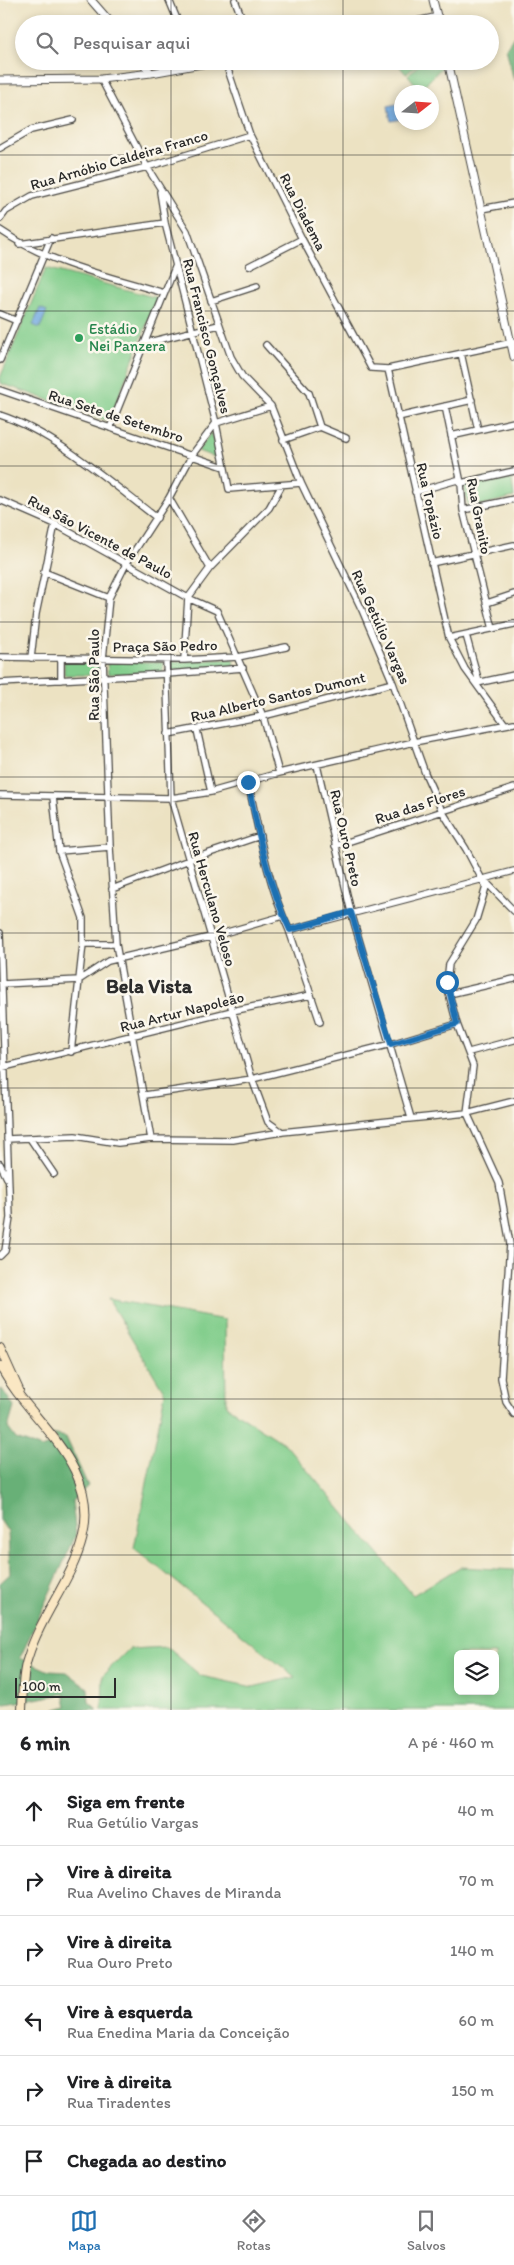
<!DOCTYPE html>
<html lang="pt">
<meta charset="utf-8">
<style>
body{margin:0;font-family:Itim,sans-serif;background:#f2f2f2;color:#202124}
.controls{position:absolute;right:15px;bottom:15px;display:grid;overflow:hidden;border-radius:8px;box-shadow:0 2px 8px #0003}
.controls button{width:45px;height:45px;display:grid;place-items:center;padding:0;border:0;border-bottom:1px solid #e0e0e0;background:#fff;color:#202124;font:25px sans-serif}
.compass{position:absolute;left:394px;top:85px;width:45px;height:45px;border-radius:50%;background:#fff;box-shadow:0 2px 8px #0003;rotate:73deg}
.scale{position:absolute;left:15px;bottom:12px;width:101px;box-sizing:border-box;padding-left:5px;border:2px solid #2b2b2b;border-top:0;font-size:14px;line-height:18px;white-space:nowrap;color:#2b2b2b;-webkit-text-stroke:4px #fbf7ec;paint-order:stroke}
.stop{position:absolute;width:15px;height:15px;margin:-11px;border:4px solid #1f6fb2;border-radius:50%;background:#fff}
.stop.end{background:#1f6fb2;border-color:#fff;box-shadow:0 1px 5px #0008}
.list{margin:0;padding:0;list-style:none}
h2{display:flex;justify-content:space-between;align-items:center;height:65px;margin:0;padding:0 20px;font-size:21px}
h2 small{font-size:16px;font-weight:400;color:#757577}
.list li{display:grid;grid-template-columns:32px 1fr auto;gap:15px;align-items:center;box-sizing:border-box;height:70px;padding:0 20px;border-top:1px solid #e0e0e0}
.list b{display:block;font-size:19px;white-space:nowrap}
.list p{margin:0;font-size:16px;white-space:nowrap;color:#757577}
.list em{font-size:16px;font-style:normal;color:#757577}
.icon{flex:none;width:28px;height:28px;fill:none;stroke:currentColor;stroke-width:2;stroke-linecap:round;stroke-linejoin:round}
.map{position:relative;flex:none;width:514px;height:1710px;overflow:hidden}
.search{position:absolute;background:#fff;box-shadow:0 2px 8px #0003;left:15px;right:15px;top:15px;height:55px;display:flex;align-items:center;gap:12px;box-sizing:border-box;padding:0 18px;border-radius:28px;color:#757577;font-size:19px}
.sheet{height:485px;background:#fff}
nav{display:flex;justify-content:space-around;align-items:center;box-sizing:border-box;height:70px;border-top:1px solid #e0e0e0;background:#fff;font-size:14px;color:#757577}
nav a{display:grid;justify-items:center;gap:2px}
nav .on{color:#1f6fb2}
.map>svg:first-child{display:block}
</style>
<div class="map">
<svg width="514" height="1710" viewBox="0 0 514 1710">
<rect width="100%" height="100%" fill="#fbf7ec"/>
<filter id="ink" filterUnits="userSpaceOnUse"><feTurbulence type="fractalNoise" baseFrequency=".02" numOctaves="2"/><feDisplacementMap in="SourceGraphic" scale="10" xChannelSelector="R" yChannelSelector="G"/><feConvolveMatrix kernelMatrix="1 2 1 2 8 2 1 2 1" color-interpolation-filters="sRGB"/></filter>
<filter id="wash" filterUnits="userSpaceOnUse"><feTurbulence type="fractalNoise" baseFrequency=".0096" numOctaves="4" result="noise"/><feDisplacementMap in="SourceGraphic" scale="20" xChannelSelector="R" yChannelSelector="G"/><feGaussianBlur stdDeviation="1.12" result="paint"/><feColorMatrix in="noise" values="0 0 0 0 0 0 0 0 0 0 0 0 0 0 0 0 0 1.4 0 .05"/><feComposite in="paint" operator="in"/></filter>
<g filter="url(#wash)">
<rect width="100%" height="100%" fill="#ece2c2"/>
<!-- green -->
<path fill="#81cd8b" stroke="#567c5b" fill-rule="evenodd" d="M 395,61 L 421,61 L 406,74 Z
M 423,61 L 436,61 L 442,67 L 420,90 L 408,75 Z
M 46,268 L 157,298 L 109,421 L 0,383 L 0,378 Z
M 211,432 L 217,458 L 198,451 Z
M 511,473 L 514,497 L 469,508 L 463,484 Z
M 233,659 L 234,667 L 169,671 L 169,662 Z
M 64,661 L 100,662 L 100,675 L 64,675 Z
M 107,662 L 163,662 L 163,672 L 108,674 Z
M 108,1299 L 225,1320 L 226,1406 L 285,1444 L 413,1595 L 460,1567 L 514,1570 L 514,1710 L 102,1710 L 103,1675 L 129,1649 L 167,1647 L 201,1676 L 253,1687 L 295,1677 L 134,1548 L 165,1393 ZM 458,1654 L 495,1654 L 495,1691 L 458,1691 Z"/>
<!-- forest -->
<path fill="#68b077" stroke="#4a6e51" d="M 514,36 L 514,81 L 506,48 Z
M 2,1389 L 14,1407 L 8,1428 L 16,1439 L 42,1448 L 58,1441 L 52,1434 L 66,1437 L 88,1486 L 72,1501 L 76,1535 L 20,1658 L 49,1671 L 67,1672 L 88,1688 L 89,1702 L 98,1710 L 53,1710 L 67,1706 L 64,1694 L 0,1705 L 0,1583 L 10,1574 L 8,1532 L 0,1520 L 0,1390 Z"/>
<!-- water -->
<path fill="#72aae1" stroke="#4e6a86" d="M 401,103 L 401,119 L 391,121 L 388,106 Z
M 40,308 L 47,311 L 40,328 L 33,325 Z"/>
</g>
<g filter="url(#ink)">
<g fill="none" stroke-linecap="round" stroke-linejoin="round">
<defs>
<path id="minor" d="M 169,0 L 179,24
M 235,0 L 244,24
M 225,61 L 250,135 L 302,239 L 371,368 L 388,369 L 514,342
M 101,79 L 147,167 L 187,231 L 231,357 L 242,376 L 271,406 L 301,483 L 362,610 L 393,683 L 425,773 L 442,811 L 466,849 L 486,887 L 476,920 L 449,964 L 447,982 L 449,994 L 457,1024 L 473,1066 L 467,1113
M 0,148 L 31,130 L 73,120
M 160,192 L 165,223 L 216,423 L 229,489 L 301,483
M 481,209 L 514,203
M 0,219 L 6,211 L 32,196 L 147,167 L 250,135
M 0,230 C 49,264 108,276 164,293
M 19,244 L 165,223
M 249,266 L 302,239
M 211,301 L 257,286
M 0,314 L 17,321
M 145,343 L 219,325
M 266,345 L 309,393 L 320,427 L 283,440
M 461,353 L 478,430
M 0,360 L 51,238
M 388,369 L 449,638 L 465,669 L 505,724
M 0,390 L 224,467
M 445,406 L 461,483 L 463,510 L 493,629
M 0,415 C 55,433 111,483 157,518
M 398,417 L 472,400
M 320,427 L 346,438
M 110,428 L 176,265
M 451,436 L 514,422
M 415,492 L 457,480 L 461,483 L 514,471
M 169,498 L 210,568
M 0,500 L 55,524 L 188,598 L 217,611 L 263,716 L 279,773
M 463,510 L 514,499
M 431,563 L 514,545
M 44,572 L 109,598
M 487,603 L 514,594
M 466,635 L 479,682
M 449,638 L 514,624
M 0,657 L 184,660 L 238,657 L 286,647
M 31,658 L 36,614 L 55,524
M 166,660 L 171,798 L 252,1079 L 268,1122 L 282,1132
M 184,660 L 188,598 L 210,568 L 269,508 L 282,485
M 61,680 L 61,659
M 0,683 L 167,674 L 243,668
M 477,683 L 514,675
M 197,730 L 211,792
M 168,734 L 263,716 L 393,683
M 317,765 L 351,912 L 411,1118
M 248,782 C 259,832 268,885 289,930 L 320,1022
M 0,795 L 171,798 L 211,792 L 279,773 L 414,742 L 514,723
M 53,797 L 59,851 L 83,918 L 83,944 L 71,1052
M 335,846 L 514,788
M 59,851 L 110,847
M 486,882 L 514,911
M 112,889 L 189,860 L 260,836
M 289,930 L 514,871
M 0,933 L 10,1218 L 5,1251 L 0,1256
M 83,944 L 116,944
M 2,984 L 79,980 L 108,961 L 210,937 L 283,916
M 449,994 L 514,979
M 469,1052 L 514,1040
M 0,1068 L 232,1011 L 311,995
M 145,1095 L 252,1079 L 391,1044 L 457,1024
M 467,1113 L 499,1183 L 510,1244 L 501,1378 L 506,1402 L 514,1414
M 7,1139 L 75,1136 L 118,1143 L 151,1139 L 233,1140 L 282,1132 L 467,1113 L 514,1101
M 151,1139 L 116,944 L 110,847 L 103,659 L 109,598 L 126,564 L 169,498 L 192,455 L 216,423 L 271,406
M 31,1140 L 54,1174
M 0,1164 L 7,1178"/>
<path id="tertiary" d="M 91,0 L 112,24
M 433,0 L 439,24
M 406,24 L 438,17
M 141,61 L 151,73
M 448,61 L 514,357
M 0,80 L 101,79 L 151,73 L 218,61"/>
<path id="secondary" d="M 0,1348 L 19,1390
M 0,1366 C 20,1404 56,1432 75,1471 C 110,1543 48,1593 28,1657 C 22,1674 23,1693 22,1710"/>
</defs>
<!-- minor casing -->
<use href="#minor" stroke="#484642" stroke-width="8"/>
<!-- tertiary casing -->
<use href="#tertiary" stroke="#484642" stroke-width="9"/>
<!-- secondary casing -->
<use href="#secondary" stroke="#484642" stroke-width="10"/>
<!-- minor -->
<use href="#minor" stroke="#fff" stroke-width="5.5"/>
<!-- tertiary -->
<use href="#tertiary" stroke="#fff" stroke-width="7"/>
<!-- secondary -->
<use href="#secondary" stroke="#fae7c3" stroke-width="8"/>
</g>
</g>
<g fill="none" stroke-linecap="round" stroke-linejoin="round" filter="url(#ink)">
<!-- route -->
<path stroke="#1f6fb2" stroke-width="6" d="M 248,782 C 258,832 268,885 290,930 L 351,912 L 391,1044 L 457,1024 L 447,982"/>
</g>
<!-- grid -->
<path fill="none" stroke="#2b2b2b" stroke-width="1" stroke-opacity="0.55" d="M 171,0 L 171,24M 343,0 L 343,24M 171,61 L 171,1710M 343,61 L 343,1710M 0,155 L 514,155M 0,311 L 514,311M 0,466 L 514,466M 0,622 L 514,622M 0,777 L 514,777M 0,933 L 514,933M 0,1088 L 514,1088M 0,1244 L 514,1244M 0,1399 L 514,1399M 0,1555 L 514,1555"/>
<!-- markers -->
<circle fill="#2e9e5b" stroke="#fbf7ec" stroke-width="2" cx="79" cy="338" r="5"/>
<g text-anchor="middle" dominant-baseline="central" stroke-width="5" stroke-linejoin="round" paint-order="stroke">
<!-- street labels -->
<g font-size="15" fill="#2b2b2b" stroke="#fbf7ec">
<text transform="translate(119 160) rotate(-16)">Rua Arnóbio Caldeira Franco</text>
<text transform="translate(303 212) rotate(63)">Rua Diadema</text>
<text transform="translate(207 336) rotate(76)">Rua Francisco Gonçalves</text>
<text transform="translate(116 416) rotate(18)">Rua Sete de Setembro</text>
<text transform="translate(430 501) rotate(77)">Rua Topázio</text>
<text transform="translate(479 516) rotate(79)">Rua Granito</text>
<text transform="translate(100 537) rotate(28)">Rua São Vicente de Paulo</text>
<text transform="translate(381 627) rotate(66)">Rua Getúlio Vargas</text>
<text transform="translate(165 646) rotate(-1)">Praça São Pedro</text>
<text transform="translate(94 675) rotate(-90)">Rua São Paulo</text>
<text transform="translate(278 697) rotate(-13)">Rua Alberto Santos Dumont</text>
<text transform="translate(420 805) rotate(-18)">Rua das Flores</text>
<text transform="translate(346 838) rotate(77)">Rua Ouro Preto</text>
<text transform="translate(212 899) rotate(74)">Rua Herculano Veloso</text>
<text transform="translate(182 1012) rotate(-14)">Rua Artur Napoleão</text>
</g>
<!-- leisure labels -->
<g font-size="15" fill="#27864d" stroke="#fbf7ec" text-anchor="start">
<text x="89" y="329">Estádio<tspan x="89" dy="17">Nei Panzera</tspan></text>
</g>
<!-- district labels -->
<g font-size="20" font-weight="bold" fill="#2b2b2b" stroke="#fbf7ec">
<text x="149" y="986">Bela Vista</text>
</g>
</g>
</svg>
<div class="controls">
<button><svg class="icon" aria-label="layers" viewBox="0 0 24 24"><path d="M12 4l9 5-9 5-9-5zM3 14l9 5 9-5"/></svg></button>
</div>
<svg class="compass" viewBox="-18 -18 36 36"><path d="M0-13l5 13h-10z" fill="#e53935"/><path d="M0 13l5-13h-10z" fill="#757577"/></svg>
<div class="scale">100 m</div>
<div class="stop" style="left:447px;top:982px"></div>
<div class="stop end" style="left:248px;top:782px"></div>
<div class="search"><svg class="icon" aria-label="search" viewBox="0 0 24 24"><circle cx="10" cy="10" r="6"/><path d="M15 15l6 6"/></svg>Pesquisar aqui</div>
</div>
<section class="sheet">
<h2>6 min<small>A pé · 460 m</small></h2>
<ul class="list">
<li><svg class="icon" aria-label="ahead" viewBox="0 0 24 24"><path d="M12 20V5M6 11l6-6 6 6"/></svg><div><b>Siga em frente</b><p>Rua Getúlio Vargas</p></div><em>40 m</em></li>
<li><svg class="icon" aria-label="right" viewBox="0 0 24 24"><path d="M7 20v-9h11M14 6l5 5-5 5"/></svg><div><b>Vire à direita</b><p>Rua Avelino Chaves de Miranda</p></div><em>70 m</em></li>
<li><svg class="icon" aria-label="right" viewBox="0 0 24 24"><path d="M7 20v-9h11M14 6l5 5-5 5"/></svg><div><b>Vire à direita</b><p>Rua Ouro Preto</p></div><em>140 m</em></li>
<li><svg class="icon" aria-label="left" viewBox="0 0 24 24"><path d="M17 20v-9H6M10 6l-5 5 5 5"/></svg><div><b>Vire à esquerda</b><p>Rua Enedina Maria da Conceição</p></div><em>60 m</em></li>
<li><svg class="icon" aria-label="right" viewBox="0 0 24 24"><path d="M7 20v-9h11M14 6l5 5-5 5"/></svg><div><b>Vire à direita</b><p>Rua Tiradentes</p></div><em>150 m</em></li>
<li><svg class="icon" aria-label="arrive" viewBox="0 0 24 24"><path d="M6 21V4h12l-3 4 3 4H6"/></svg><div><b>Chegada ao destino</b></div></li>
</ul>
</section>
<nav>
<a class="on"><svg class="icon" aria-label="map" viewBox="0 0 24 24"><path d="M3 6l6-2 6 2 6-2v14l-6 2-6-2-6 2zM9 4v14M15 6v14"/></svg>Mapa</a>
<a><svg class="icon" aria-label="directions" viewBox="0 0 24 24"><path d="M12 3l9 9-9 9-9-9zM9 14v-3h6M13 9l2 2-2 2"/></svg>Rotas</a>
<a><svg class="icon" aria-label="saved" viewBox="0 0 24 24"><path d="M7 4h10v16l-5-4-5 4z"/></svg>Salvos</a>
</nav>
